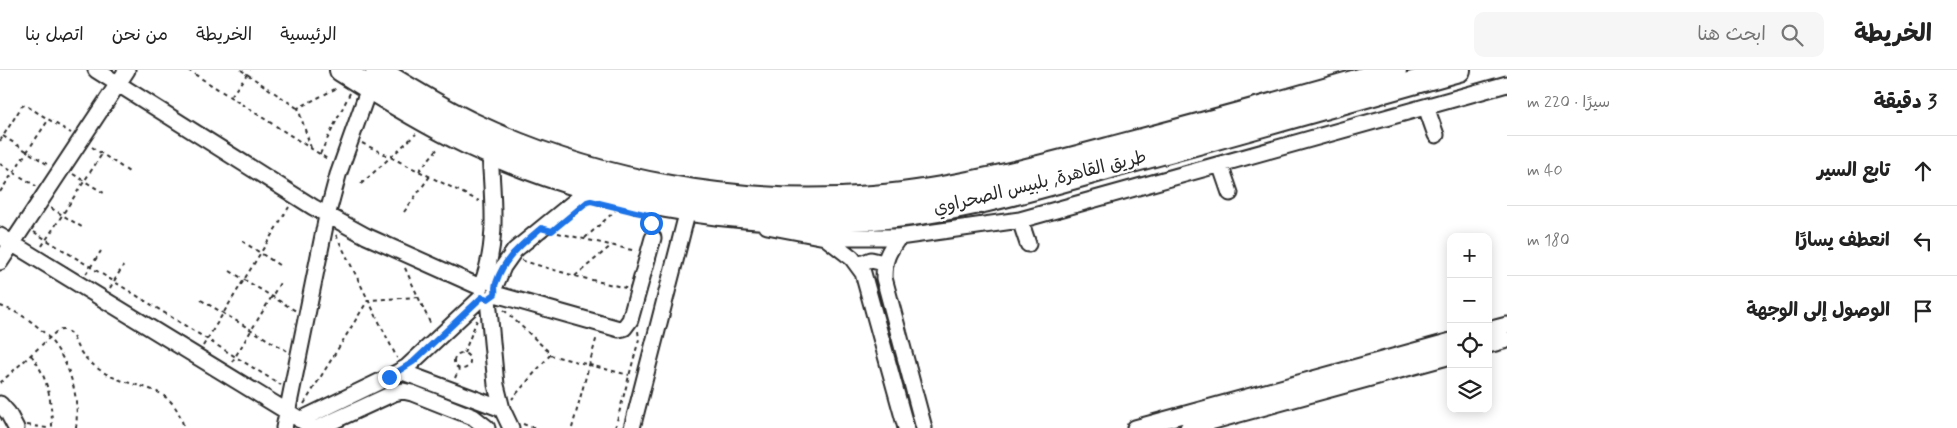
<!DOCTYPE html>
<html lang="ar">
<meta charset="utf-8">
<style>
body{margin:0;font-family:Mynerve,"Playpen Sans Arabic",sans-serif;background:#f6f6f6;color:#222;direction:rtl}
.controls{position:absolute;right:15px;bottom:15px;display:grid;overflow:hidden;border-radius:10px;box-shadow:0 2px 12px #0003}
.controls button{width:45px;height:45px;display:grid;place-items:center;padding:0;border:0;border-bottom:1px solid #e0e0e0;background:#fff;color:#222;font:25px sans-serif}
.stop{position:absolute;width:15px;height:15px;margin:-11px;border:4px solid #1a73e8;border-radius:50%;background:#fff}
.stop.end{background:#1a73e8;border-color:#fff;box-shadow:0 1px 5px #0008}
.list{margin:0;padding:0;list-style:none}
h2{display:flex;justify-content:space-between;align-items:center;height:65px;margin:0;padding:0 20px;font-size:21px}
h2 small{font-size:16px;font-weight:400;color:#767676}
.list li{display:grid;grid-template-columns:32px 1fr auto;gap:15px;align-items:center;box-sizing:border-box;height:70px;padding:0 20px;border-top:1px solid #e0e0e0}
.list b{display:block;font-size:19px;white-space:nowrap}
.list em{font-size:16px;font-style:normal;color:#767676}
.icon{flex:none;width:28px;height:28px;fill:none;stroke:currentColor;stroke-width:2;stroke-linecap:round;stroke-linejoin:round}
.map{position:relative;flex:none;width:1507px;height:358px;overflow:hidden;direction:ltr}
header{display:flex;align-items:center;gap:30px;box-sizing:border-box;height:70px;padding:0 25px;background:#fff;border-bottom:1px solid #e0e0e0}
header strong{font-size:24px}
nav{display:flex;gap:28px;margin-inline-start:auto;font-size:18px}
.search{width:350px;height:45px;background:#f6f6f6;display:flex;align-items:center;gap:12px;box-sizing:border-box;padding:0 18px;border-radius:10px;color:#767676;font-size:19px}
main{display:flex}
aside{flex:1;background:#fff}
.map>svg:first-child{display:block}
</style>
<header>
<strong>الخريطة</strong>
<div class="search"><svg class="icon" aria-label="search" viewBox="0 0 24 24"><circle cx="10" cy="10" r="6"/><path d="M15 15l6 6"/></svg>ابحث هنا</div>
<nav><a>الرئيسية</a><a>الخريطة</a><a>من نحن</a><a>اتصل بنا</a></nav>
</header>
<main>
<aside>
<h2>3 دقيقة<small>سيرًا · 220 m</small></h2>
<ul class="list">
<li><svg class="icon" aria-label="ahead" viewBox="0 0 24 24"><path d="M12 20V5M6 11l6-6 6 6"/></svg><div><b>تابع السير</b></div><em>40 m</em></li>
<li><svg class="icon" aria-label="left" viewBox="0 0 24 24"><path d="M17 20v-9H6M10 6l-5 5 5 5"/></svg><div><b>انعطف يسارًا</b></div><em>180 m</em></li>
<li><svg class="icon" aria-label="arrive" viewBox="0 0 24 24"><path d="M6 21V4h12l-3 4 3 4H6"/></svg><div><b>الوصول إلى الوجهة</b></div></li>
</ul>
</aside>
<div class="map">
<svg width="1507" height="358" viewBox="0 0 1507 358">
<rect width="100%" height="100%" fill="#fff"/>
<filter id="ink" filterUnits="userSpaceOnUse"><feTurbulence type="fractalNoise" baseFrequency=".02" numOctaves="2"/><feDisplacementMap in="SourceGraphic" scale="10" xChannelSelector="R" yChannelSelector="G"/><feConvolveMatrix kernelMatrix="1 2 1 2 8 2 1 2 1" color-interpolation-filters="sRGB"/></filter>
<g filter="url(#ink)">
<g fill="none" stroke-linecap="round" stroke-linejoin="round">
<defs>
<path id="minor" d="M 96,0 L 313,137 L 366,166 L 480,217
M 1426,37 L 1436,65
M 1220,94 L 1230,123
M 1020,150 L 1028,174
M 767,156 L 825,167 L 899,167 L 1020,150 L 1507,14
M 0,166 L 314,358
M 825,167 L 852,188 L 863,203 L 906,358
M 899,167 C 888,182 884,189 884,208 L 924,358
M 0,192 L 127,0
M 858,195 L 871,190 L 884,193
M 482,214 C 499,172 492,126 490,82
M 495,216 L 503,197 L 515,180 L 591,118
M 495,224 L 619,259 L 624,258 L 630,250 L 653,168
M 488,229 L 496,315 L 502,339 L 511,358
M 1488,260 L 1507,255
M 1488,275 L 1507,270
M 400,301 L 502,339
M 0,334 L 8,343 L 16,358
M 300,350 L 389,307 L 407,297 L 482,227
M 284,358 L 327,146 L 338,105 L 369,18
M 318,358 L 394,323 L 403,321 L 412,323 L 473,347 L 487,358
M 632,358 L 688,140
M 1135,358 L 1451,271
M 1188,358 L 1451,286"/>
<path id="highway" d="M 341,0 C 382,26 424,52 468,73 C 594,132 735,157 873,148 C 960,142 1043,116 1125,93 C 1237,63 1348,31 1459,0
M 377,0 C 409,19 440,39 474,55 C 597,113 738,138 873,127 C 955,120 1033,99 1112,78 C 1207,53 1301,27 1395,0"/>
</defs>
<!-- minor casing -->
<use href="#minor" stroke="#2b2b2b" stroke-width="19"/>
<!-- highway casing -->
<use href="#highway" stroke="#2b2b2b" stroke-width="26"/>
<!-- path -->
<path stroke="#2b2b2b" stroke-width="2" stroke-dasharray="4 4" stroke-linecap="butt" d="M 188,0 L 329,90
M 241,0 L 297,38
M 231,26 L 250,0
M 3,66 L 50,96
M 0,71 L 22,36 L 25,35 L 71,63
M 362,73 L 479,131
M 92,77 L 129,102
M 311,78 L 298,38 L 337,18
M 320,84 L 350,23
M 0,94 L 36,116
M 419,101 L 439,77
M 73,104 L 107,125
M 361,114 L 416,64
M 0,122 L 49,49
M 588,131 L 648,145 L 651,148 L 651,153 L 630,219 L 575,206 L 520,190 L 520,187 Z
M 51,138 L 85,159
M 404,142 L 430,106
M 34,162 L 281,315
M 558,163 L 636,181
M 336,165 L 397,288
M 585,168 L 615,141
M 242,171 L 282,197
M 42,176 L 102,84
M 405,198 L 431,255
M 230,201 L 296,241
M 86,204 L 101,181
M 575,206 L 612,175
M 110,218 L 123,196
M 201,230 L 287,281
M 0,236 C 52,252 82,305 76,358
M 504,240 L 548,281 L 550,285 L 512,329
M 203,276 L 289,137
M454 291a8 8 0 1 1 16 0a8 8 0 1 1-16 0Z
M 464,283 L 477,250
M 31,285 C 48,307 52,331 52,358
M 550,285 L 629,305
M 232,292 L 280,213
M 455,308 L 459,299
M 0,313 L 57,261 C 61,260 65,259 68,262 C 74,265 75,273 78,278 C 84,288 94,296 103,302 C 136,322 172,310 184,358
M 304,334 L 368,230 L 418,227
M 523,354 L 534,358
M 27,355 L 47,358
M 572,358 L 597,266
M 615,358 L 639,269 L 638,261"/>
<!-- minor -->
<use href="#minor" stroke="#fff" stroke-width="15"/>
<!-- highway -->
<use href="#highway" stroke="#fff" stroke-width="22"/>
</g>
</g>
<g fill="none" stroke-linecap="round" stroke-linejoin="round" filter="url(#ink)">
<!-- route -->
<path stroke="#1a73e8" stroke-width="6" d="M 389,307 L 413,292 L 482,227 L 488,229 L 495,224 C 496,220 494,217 496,213 C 504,188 522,174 541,158 L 552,161 L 587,132 L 591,131 L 648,145 L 651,148 L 651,153"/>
</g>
<g text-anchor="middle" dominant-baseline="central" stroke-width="4.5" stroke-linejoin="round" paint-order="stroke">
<!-- street labels -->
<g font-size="18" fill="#2b2b2b" stroke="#fff">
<text transform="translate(1040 113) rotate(-14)">طريق القاهرة, بلبيس الصحراوي</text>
</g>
</g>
</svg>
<div class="controls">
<button>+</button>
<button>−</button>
<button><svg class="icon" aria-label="locate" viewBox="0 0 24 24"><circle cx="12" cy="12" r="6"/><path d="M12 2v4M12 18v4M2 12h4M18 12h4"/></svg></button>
<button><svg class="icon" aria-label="layers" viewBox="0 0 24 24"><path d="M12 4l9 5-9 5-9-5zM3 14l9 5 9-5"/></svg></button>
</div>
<div class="stop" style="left:651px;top:153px"></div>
<div class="stop end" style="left:389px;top:307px"></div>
</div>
</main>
